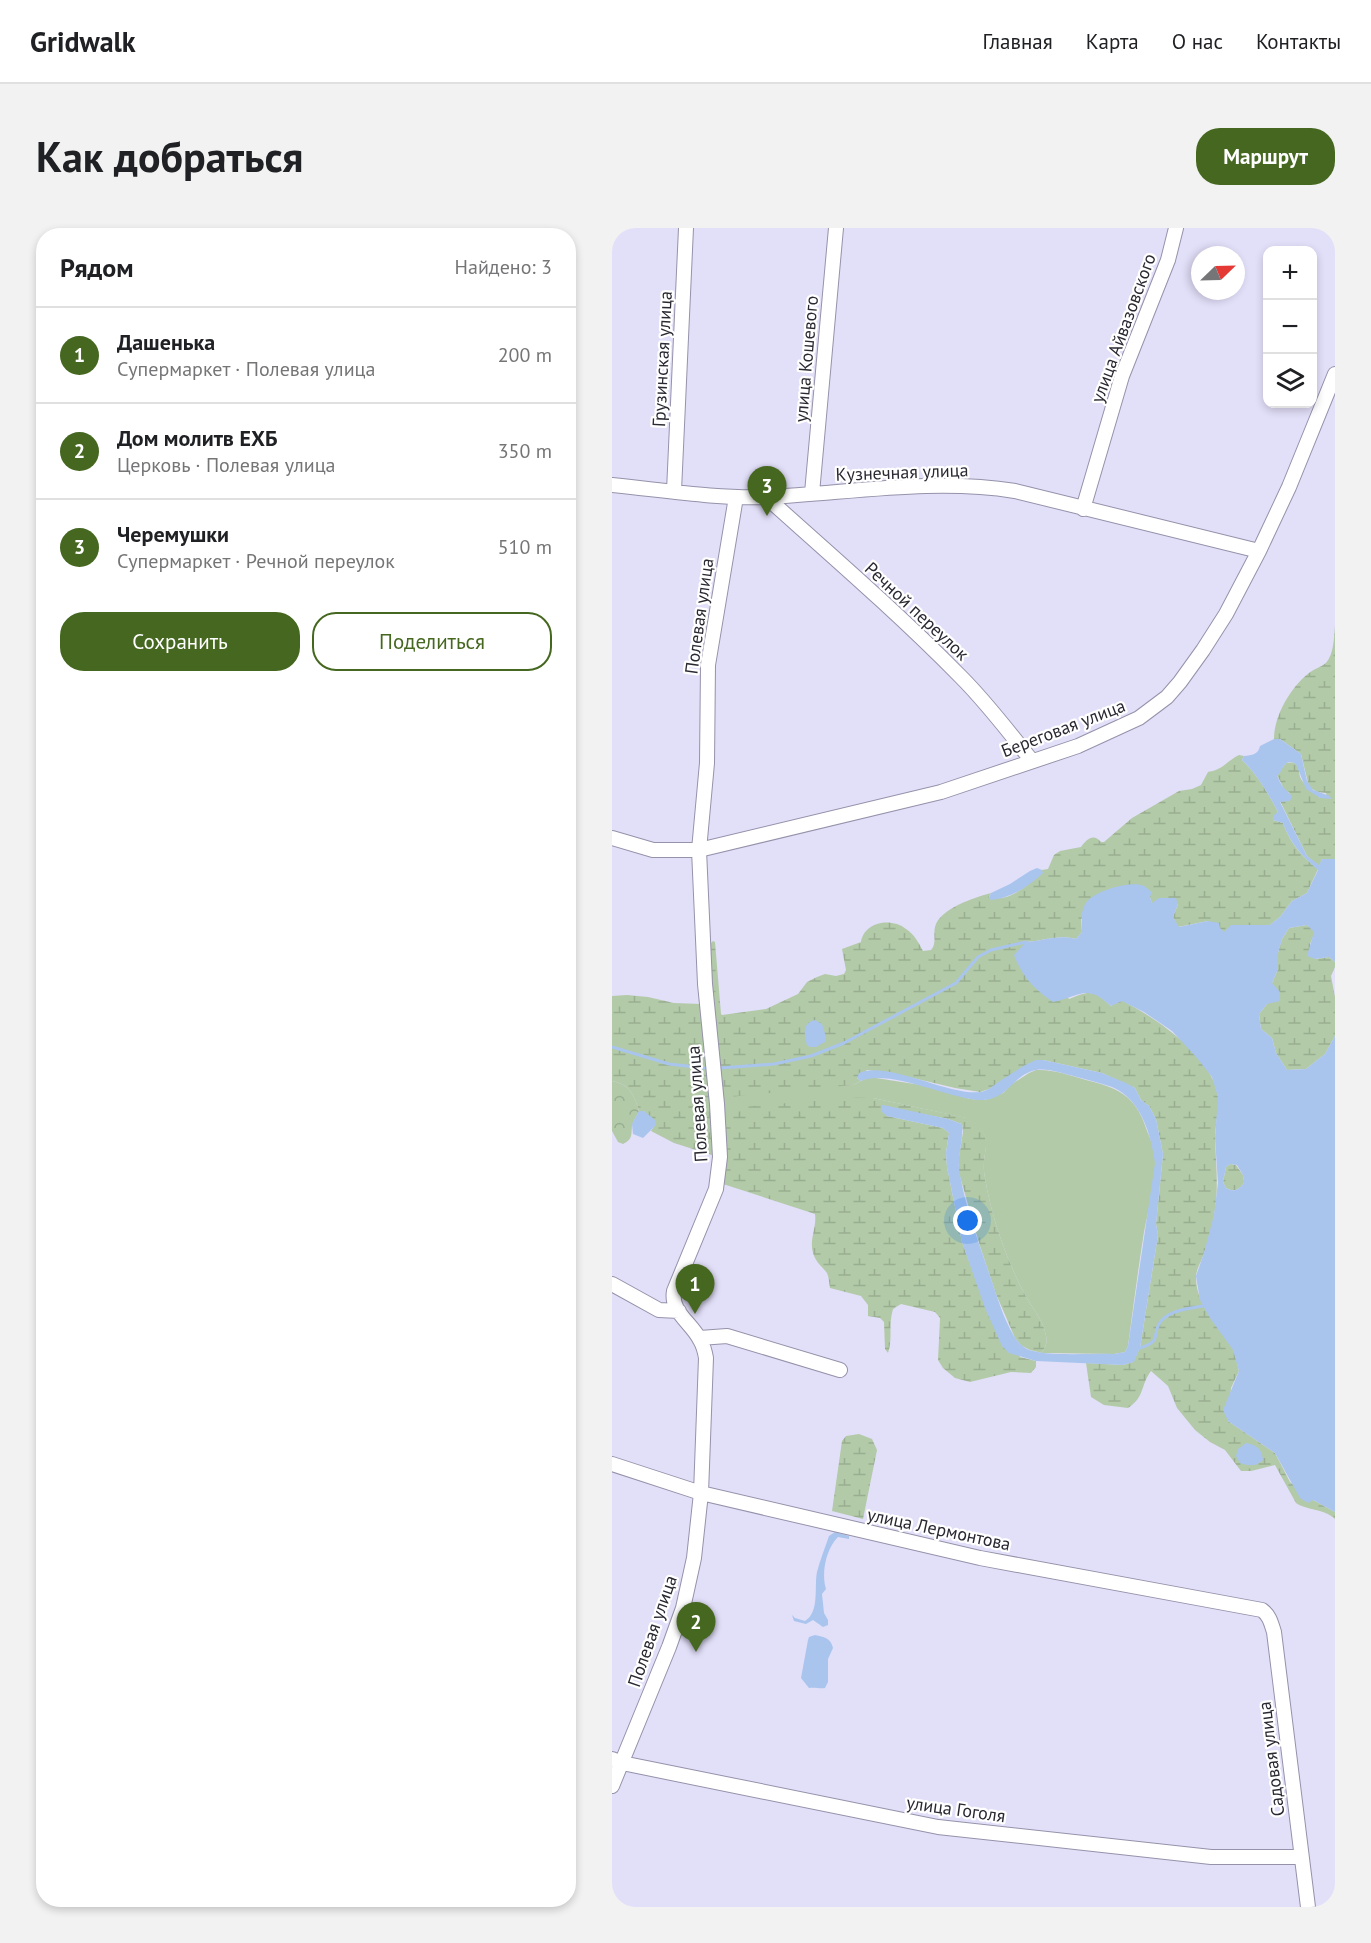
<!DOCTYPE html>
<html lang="ru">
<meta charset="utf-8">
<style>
body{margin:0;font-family:"PT Sans",sans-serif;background:#f2f2f2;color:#202124}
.controls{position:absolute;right:18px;top:18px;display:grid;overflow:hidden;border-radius:12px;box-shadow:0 3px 9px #0003}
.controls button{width:54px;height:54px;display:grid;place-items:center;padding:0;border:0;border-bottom:2px solid #e0e0e0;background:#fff;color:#202124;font:30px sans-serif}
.compass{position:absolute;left:579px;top:18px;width:54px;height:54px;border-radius:50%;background:#fff;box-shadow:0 3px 9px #0003;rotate:67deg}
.you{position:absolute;left:356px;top:993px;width:21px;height:21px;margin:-15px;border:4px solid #fff;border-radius:50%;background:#1a73e8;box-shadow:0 0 0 9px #1a73e833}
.badge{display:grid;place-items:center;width:39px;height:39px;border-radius:50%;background:#45671f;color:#fff;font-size:20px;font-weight:700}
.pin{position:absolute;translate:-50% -50px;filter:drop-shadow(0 2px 3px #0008)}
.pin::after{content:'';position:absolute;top:32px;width:21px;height:18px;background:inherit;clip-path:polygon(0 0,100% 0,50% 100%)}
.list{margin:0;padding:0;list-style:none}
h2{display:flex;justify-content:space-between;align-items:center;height:78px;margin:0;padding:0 24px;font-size:26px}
h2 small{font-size:20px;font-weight:400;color:#757577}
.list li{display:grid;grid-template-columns:39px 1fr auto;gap:18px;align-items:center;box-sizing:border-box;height:96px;padding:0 24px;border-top:2px solid #e0e0e0}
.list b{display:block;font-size:22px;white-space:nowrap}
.list p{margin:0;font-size:20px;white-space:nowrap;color:#757577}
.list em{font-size:20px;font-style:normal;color:#757577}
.actions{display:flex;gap:12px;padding:18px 24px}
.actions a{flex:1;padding:14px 0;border:2px solid #45671f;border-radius:24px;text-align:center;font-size:21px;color:#45671f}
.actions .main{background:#45671f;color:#fff}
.icon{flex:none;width:33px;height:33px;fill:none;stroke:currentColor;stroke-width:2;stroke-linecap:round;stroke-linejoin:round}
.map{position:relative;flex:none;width:723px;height:1679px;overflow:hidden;border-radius:24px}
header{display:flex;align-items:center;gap:36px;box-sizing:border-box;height:84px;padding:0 30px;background:#fff;border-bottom:2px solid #e0e0e0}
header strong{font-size:28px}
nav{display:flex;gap:33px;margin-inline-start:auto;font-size:21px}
.intro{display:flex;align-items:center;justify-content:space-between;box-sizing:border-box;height:144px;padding:0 36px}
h1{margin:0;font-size:42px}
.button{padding:15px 27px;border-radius:24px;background:#45671f;color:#fff;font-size:21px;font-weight:700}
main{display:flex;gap:36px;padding:0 36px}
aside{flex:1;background:#fff;border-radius:24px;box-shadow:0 3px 9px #0003}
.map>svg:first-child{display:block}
</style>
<header>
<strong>Gridwalk</strong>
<nav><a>Главная</a><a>Карта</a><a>О нас</a><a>Контакты</a></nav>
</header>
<div class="intro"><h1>Как добраться</h1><a class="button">Маршрут</a></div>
<main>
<aside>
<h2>Рядом<small>Найдено: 3</small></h2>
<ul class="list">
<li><span class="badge">1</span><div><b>Дашенька</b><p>Супермаркет · Полевая улица</p></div><em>200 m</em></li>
<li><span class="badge">2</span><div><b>Дом молитв ЕХБ</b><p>Церковь · Полевая улица</p></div><em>350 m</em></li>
<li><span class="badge">3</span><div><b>Черемушки</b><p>Супермаркет · Речной переулок</p></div><em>510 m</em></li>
</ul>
<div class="actions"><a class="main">Сохранить</a><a>Поделиться</a></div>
</aside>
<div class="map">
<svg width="723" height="1679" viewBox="0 0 723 1679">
<defs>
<pattern id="forest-crowns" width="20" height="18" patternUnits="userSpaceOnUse" patternTransform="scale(1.5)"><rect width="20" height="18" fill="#b2caa7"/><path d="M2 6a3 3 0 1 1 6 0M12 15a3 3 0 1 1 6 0" fill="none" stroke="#99ae90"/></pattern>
<pattern id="wetland-marsh" width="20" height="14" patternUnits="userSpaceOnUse" patternTransform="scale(1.5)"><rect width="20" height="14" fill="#b2caa7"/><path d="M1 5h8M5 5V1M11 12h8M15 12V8" fill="none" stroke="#99ae90"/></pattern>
</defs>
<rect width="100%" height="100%" fill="#e2dff9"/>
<!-- grass -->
<path fill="#b2caa7" d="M 424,842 C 441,841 457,847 474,852 C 506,860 523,867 534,900 C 536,906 539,912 541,918 C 548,945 537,977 532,1004 C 526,1042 521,1080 516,1118 L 513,1124 L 502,1126 L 430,1125 C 433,1119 436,1115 434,1108 C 432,1093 420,1080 413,1067 C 394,1030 380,991 373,950 C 367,920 388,910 354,890 L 261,870 L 112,885 L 109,864 L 241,857 L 255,850 L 264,850 L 309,857 L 358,871 L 373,872 L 391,865 L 400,856 L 417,845 Z"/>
<!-- forest -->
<path fill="url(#forest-crowns)" d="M 0,853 C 17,856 22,866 27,883 C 25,888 21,893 20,898 C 19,907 21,911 11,916 L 6,914 L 0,903 Z"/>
<!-- wetland -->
<path fill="url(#wetland-marsh)" d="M 723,398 L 723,631 L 710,631 L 707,638 L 695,628 L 668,573 L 678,565 L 673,563 L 665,547 L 674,535 C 690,532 685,542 689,551 C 692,557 703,565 708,570 L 715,569 L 714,565 L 705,564 L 697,559 L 689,526 L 668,511 L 662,511 C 662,487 679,459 697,445 C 702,441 709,439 714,435 C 722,426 722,409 723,398 Z
M 627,527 L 632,528 L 630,532 C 646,547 656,565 666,584 L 661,592 L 671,595 C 678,615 690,629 706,641 L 695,665 L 680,673 L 668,689 L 658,697 L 639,697 L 612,705 L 596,693 L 566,699 L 561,689 L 566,676 L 540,676 L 538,669 L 469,691 L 470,704 L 464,711 C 447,706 431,713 414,714 L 457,771 C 478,762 482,762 499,778 L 509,772 C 543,789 602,829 606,869 C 607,883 603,897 603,911 C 604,938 607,960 602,988 C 599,1001 596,1015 591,1028 C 589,1034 584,1042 584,1049 C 584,1079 608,1097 621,1121 C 624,1128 625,1136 627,1143 L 619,1160 L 616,1193 L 663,1225 L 678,1254 L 701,1272 L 723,1284 L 723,1291 C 711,1280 696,1283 684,1275 L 663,1237 L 639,1243 L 629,1243 L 613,1222 L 598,1214 L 583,1202 L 565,1180 L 556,1158 L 539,1143 C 528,1158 533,1169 516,1180 L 492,1177 L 479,1169 L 474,1135 L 511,1137 L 521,1134 L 528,1120 L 546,1007 L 544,996 L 551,926 L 544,891 L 537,878 L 529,872 L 523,860 L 490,845 L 431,832 L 416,836 L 377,861 L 368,864 L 343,860 L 284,846 L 255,842 L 245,850 L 249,853 L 241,857 L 117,869 L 109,864 L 100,773 L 98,716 L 101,713 L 103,714 L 109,786 L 110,787 L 154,781 L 186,766 L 195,754 L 205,749 L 213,746 L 224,748 L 232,746 L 234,742 L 230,721 L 249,714 C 252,694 279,689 294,701 C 303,707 306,714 311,723 L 319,722 C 325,715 321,707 323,699 C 328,680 362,670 379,665 L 377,669 C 397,675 415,657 430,645 L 430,642 L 436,641 L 442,627 L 448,623 L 469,619 C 475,611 481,605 489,614 L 492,614 L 520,590 L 567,563 L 580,561 L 589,557 L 596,544 C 613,541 613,534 627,527 Z
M 695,697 L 703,704 L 698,716 L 703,731 L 717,729 L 723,734 L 723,739 L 719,748 L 723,769 L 723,808 L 713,826 L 694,841 L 675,842 L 664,825 L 660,810 L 649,801 L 647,786 L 655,776 L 660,755 L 666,741 L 666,725 L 670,711 L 677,700 Z
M 15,767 L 36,769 L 62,775 L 89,776 L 99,874 L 100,927 L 62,915 L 39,903 L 43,897 L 32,883 L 27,883 C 22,866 17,856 0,853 L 0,768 Z
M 245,869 L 261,870 L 355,890 C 388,910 367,920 373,950 C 380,991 394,1030 413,1067 C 420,1080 432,1093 434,1108 C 436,1115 433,1119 430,1125 L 418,1122 L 410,1118 L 403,1110 L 384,1066 L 367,1015 L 347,945 L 347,929 L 351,904 L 350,896 L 336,891 L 270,878 L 275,888 L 331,900 L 337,905 L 334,925 L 335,939 L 350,1014 L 361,1044 L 408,1129 L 424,1133 L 424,1139 L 419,1145 L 399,1144 L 358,1154 L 343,1150 L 331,1140 L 326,1132 L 328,1090 L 323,1084 L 289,1076 L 281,1081 C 276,1097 281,1111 276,1125 L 273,1121 L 272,1094 L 268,1090 L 256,1088 L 256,1077 L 249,1068 L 218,1060 C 217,1055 217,1049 215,1045 C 210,1038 204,1035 201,1025 C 197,1011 205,999 203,986 L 111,956 L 113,940 L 112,885 L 119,880 Z
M 618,936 L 624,937 L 631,947 L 632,955 C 626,963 622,964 614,960 L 611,954 L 614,939 Z
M 247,1206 L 260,1211 L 265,1222 L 251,1291 L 220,1283 L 230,1213 L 234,1208 Z"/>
<!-- water -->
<path fill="#a9c5ee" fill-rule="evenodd" d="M 662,511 L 668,511 L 689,526 L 695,553 L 701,562 L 718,568 L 719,571 L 708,570 L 694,561 L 684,536 C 675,531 673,536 669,543 C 666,549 664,545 667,552 C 670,559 675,563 680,568 L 678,573 L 668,574 L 695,628 L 707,637 L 710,631 L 723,631 L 723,734 L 717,729 L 703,731 L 695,728 L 702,704 L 695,697 L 677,700 L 670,711 L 666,725 L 666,741 L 660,755 L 668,764 L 668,773 L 655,776 L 647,786 L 649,801 L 660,810 L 664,825 L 675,842 L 694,841 L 713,826 L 723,808 L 723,1284 L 701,1272 L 696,1275 L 688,1270 L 663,1225 L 616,1193 L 611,1182 L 627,1143 L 621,1122 L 598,1090 L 588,1072 L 584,1048 L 592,1025 L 602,987 L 606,955 L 603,910 L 606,869 L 600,849 L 585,830 L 560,803 L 532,784 L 510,773 L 499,778 C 474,755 469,768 441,774 C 422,761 410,748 402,727 L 414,714 C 431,713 447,706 464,711 L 470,704 C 470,695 468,683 474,675 C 482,663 519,652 532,658 C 533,658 539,664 540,664 L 538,669 L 540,675 L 547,670 L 564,670 L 566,676 L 561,689 L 567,699 L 596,693 L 607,695 L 608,700 L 612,704 L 619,697 L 658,697 L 668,689 L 680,673 L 695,665 L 706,642 C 690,628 678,615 671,595 L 661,592 L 661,588 L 666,584 C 656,565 645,546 630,532 L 632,528 C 640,527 646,527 648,518 ZM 618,936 L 625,937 L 631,947 L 632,955 C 626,963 622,964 614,960 L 611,954 L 614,939 Z
M 425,640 L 430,642 L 431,645 C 416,659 399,670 379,672 L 377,670 L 379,665 L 398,656 L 418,643 Z
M 203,792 L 210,796 L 214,809 L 213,814 L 204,819 L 198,819 L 195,817 C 192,806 190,795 203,792 Z
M 424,832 L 431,832 L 490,845 L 514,855 L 523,860 L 529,872 L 537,878 L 544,891 L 551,926 L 544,996 L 546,1007 L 528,1120 L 522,1134 L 511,1137 L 424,1133 L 397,1125 L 390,1118 L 373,1080 L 350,1014 L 335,939 L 334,925 L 337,905 L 331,900 L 275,888 L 269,883 L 270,877 L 276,878 L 336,891 L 350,896 C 352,913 344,930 348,947 C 354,981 367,1015 378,1048 C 385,1068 391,1090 402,1108 C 405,1113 409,1118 415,1121 C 431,1129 481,1125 502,1126 L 513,1124 L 516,1118 L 543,935 C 539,906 529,871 500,859 C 489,855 476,852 465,849 C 452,846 437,840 424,842 C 399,847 397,874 365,872 C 334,869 276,841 249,853 L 245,850 L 247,845 C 275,832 337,868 368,864 C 376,863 382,857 388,853 C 400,845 412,837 424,832 Z
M 27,883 L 32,883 L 43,892 L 44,897 L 31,910 L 21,906 L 20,896 Z
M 634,1215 C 644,1217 650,1220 651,1232 C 644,1239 638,1238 628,1235 L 624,1228 L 626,1221 Z
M 223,1304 L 237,1308 L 237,1311 L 226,1309 C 214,1321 209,1345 214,1361 L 210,1366 L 212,1385 L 216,1392 L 216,1397 L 211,1399 L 201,1392 L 194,1396 L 182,1393 L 180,1387 L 183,1390 L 193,1393 C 208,1384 202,1358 205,1344 C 208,1332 213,1320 217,1308 Z
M 203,1407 C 212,1409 219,1410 221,1420 L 216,1431 L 216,1454 L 213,1460 C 208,1461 203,1459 197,1460 L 189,1450 L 196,1412 L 197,1409 Z"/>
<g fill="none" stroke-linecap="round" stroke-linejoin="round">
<!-- stream -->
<path stroke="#a9c5ee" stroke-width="3" d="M 0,819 L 57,836 L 92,840
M 108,840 L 162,836 L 199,828 L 232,815 L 344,755 L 366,729 L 379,722 L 414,714
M 528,1120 C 552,1113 538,1105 550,1092 C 559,1082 579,1080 591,1078"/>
<defs>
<path id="minor" d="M 0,257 C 51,262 104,271 156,269 C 238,265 320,250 403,263 L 647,323
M 62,263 L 74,0
M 200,265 L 224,0
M 154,269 C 220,328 287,386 349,449 C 375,475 397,504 420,533
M 471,281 L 510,148 L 556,32 L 564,0
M 0,610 L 41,622 L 87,622 L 329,564 L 466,518 L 527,490 L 555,469 L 568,454 L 591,422 L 614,386 L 647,323 L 677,259 L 723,146
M 0,1056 L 47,1082 L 67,1083
M 88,1110 L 115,1108 L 228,1142
M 0,1236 L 89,1265 L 368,1330 L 650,1382 C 658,1388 659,1395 662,1404 L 696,1679
M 0,1531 L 10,1535 L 326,1599 L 599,1629 L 688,1629
M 0,1558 L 57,1419 L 71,1380 L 75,1362 L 82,1330 L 89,1265 L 94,1130 C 93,1124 91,1117 88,1112 C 80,1095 58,1084 62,1063 L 104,961 L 108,929 L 105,876 L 93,756 L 87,622 L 95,535 L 96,437 L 124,269"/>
</defs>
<!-- minor casing -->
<use href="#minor" stroke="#9592aa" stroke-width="16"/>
<!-- minor -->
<use href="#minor" stroke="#fff" stroke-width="14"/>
</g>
<g text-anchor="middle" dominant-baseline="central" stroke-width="4.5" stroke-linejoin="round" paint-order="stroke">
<!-- street labels -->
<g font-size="18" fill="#2a2932" stroke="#fff">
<text transform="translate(511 100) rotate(-70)">улица Айвазовского</text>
<text transform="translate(50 131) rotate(-87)">Грузинская улица</text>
<text transform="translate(194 131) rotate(-85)">улица Кошевого</text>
<text transform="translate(290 244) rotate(-2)">Кузнечная улица</text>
<text transform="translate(305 383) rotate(43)">Речной переулок</text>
<text transform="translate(87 388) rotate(-82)">Полевая улица</text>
<text transform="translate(451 500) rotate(-21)">Береговая улица</text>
<text transform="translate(85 876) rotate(-94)">Полевая улица</text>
<text transform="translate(327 1301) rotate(12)">улица Лермонтова</text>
<text transform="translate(40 1403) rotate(-71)">Полевая улица</text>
<text transform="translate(659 1531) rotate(-97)">Садовая улица</text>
<text transform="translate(344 1581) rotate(8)">улица Гоголя</text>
</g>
</g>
</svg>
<div class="controls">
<button>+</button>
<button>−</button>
<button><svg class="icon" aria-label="layers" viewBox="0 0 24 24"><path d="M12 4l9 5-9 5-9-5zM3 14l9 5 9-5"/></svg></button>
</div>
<svg class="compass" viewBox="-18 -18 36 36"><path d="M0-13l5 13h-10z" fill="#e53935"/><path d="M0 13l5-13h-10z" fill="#757577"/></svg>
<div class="you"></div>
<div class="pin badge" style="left:83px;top:1086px">1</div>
<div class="pin badge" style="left:84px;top:1424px">2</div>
<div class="pin badge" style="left:155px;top:288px">3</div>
</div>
</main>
